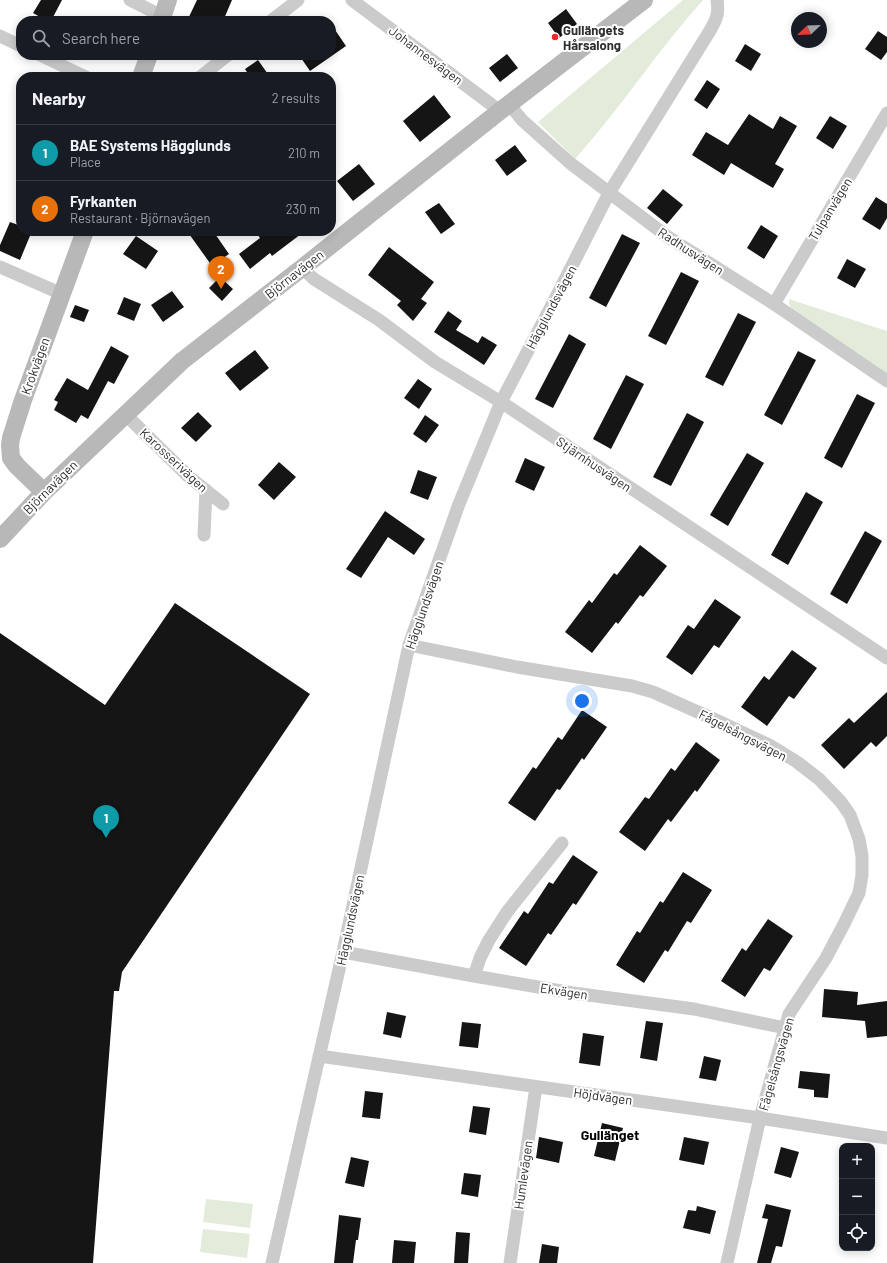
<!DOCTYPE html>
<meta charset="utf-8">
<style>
body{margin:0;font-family:Barlow,sans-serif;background:#242831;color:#f1f3f6}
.controls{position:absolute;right:12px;bottom:12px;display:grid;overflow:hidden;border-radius:8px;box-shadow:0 2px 10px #0003}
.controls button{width:36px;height:36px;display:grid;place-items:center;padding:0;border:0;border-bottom:1px solid #363941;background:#171b24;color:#f1f3f6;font:20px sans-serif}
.compass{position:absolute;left:791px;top:12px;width:36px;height:36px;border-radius:50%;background:#171b24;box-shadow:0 2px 10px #0003;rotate:247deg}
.you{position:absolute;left:582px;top:701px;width:14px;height:14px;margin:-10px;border:3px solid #fff;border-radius:50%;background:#1a73e8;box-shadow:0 0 0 6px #1a73e833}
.badge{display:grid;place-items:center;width:26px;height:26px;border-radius:50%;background:#d93025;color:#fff;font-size:13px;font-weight:700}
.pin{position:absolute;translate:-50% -33px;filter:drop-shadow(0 1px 2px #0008)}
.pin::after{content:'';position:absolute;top:21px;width:14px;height:12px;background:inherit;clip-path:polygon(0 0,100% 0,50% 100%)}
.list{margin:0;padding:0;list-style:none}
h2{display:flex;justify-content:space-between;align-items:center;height:52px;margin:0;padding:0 16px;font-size:17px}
h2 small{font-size:13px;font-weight:400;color:#9ea1a6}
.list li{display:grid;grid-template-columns:26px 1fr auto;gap:12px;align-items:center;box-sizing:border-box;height:56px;padding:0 16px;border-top:1px solid #363941}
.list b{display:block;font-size:15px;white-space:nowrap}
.list p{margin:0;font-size:13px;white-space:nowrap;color:#9ea1a6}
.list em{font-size:13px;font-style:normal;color:#9ea1a6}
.icon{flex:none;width:22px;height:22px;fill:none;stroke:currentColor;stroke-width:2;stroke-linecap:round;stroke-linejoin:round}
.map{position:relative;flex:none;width:887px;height:1263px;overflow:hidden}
.search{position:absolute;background:#171b24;box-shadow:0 2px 10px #0003;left:16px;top:16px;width:320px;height:44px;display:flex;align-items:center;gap:10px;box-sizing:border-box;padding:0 14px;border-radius:16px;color:#9ea1a6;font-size:15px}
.panel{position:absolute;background:#171b24;box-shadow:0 2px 10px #0003;left:16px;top:72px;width:320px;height:164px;border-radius:16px}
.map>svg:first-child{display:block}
</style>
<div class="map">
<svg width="887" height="1263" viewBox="0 0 887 1263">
<rect width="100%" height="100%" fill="#fff"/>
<!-- green -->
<path fill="#e3ecdb" d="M 683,0 L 703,0 C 657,51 621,108 575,159 L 538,122 Z
M 789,299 L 887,331 L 887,375 L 792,310 L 789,304 Z
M 206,1199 L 253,1204 L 250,1228 L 203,1222 Z
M 203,1229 L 250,1234 L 247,1258 L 200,1252 Z"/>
<!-- building -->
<path fill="#151515" d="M 41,0 L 62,0 L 51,21 L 47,21 L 33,13 Z
M 197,0 L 232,0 L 223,21 L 187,21 Z
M 566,9 L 577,24 L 559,38 L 548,23 Z
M 331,24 L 346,46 L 310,71 L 299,55 L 331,55 Z
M 878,31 L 887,37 L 887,52 L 881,60 L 865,49 Z
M 745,44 L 761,54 L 751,71 L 735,61 Z
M 507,54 L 518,68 L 500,82 L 489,68 Z
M 258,60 L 270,77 L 250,77 L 245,69 Z
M 707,80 L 720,89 L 707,109 L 694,100 Z
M 434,95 L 451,117 L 420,142 L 403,121 Z
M 749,114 L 773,129 L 780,116 L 797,126 L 775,164 L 784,169 L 773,188 L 731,163 L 724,175 L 692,155 L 706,132 L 728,145 Z
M 830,116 L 847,126 L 833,149 L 816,138 Z
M 515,145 L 527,161 L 507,176 L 495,160 Z
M 359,164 L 375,184 L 353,201 L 337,181 Z
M 663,189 L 683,205 L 667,224 L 647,208 Z
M 876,197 L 887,204 L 887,218 L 880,230 L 862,219 Z
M 439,203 L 455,224 L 441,234 L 425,212 Z
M 10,222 L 21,226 L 21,231 L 32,231 L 20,260 L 0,251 L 0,245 Z
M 761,225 L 778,236 L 764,259 L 747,248 Z
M 187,231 L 213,231 L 229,254 L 212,266 Z
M 255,231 L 305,231 L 272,256 L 270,253 L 250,269 L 239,254 L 260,238 Z
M 622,234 L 640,243 L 606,307 L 589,298 Z
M 136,236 L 158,251 L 146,269 L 123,254 Z
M 389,247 L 434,282 L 421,299 L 427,303 L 413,321 L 397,305 L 401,301 L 368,275 Z
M 847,259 L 866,269 L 855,288 L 837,278 Z
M 681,272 L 699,281 L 666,345 L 648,336 Z
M 220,277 L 233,289 L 222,301 L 209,288 Z
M 172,291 L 184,307 L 163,322 L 151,305 Z
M 124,297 L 141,304 L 134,321 L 117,314 Z
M 75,305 L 89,310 L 84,322 L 70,317 Z
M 448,311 L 462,321 L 456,330 L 478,343 L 482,336 L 497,345 L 484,365 L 434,332 Z
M 738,313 L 756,322 L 723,386 L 705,377 Z
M 569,334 L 586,344 L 553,408 L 535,399 Z
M 111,346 L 129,356 L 114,384 L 108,381 L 88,419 L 81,415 L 76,423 L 54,410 L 58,402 L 54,400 L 67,378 L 88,390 Z
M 255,350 L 269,368 L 240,391 L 225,373 Z
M 798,351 L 816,360 L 782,425 L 764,415 Z
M 626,375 L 644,384 L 611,449 L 593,439 Z
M 418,379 L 432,389 L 419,409 L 404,398 Z
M 857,394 L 875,403 L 842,468 L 824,458 Z
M 198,412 L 212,426 L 196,442 L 181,428 Z
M 687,413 L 704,422 L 671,486 L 653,477 Z
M 425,415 L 439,425 L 426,443 L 413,434 Z
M 747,453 L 764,463 L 728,526 L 710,515 Z
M 525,458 L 545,467 L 534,491 L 515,482 Z
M 279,462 L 296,477 L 274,500 L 258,485 Z
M 418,470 L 437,477 L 428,500 L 410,493 Z
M 806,492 L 823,502 L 788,565 L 771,555 Z
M 385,511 L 425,539 L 414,555 L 388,537 L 361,578 L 346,569 Z
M 865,531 L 882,541 L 847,604 L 830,594 Z
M 640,545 L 667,566 L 643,597 L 640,595 L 618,624 L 616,622 L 592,653 L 565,632 L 589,600 L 592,603 L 614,573 L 617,575 Z
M 715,599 L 741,617 L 719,648 L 714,645 L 692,675 L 666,657 L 688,625 L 694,629 Z
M 175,603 L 310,694 L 122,972 L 119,991 L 114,991 L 93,1263 L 0,1263 L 0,633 L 105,705 Z
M 792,650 L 817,668 L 794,699 L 789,696 L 767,726 L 741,707 L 764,676 L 769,680 Z
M 887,692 L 887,736 L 876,747 L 871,742 L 844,769 L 821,745 L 849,718 L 854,723 Z
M 582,710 L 607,727 L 584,760 L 582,758 L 560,790 L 557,789 L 535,821 L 508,803 L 533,767 L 536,769 L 558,737 L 562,740 Z
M 696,742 L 720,760 L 697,792 L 695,790 L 671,822 L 668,819 L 645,851 L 619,832 L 645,797 L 649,799 L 671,768 L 675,771 Z
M 573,855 L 598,872 L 576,905 L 573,903 L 551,935 L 548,933 L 526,966 L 499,948 L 524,911 L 528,914 L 549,882 L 553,884 Z
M 683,872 L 712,890 L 691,923 L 687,921 L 668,952 L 665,950 L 644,983 L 616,965 L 637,931 L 640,933 L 660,901 L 663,903 Z
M 768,919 L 793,936 L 770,971 L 764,968 L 745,997 L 721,981 L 742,948 L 746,951 Z
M 824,989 L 858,992 L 857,1005 L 887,1001 L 887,1036 L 867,1038 L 865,1021 L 822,1017 Z
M 387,1012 L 406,1016 L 401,1038 L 383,1034 Z
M 646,1021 L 663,1023 L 657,1061 L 640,1058 Z
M 462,1022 L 481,1024 L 478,1048 L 459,1046 Z
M 583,1033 L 604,1036 L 600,1066 L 579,1063 Z
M 704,1056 L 721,1060 L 716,1081 L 699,1078 Z
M 800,1071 L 830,1074 L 828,1098 L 814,1097 L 814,1090 L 798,1088 Z
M 365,1091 L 383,1093 L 380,1119 L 362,1117 Z
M 473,1106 L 490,1108 L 486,1135 L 469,1132 Z
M 602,1123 L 623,1128 L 615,1161 L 594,1156 Z
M 539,1137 L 563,1142 L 559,1163 L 536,1158 Z
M 684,1137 L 709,1142 L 704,1165 L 679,1160 Z
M 781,1147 L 799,1152 L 791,1178 L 774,1173 Z
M 351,1157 L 369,1161 L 364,1187 L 345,1183 Z
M 464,1173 L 481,1175 L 478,1197 L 461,1194 Z
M 766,1204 L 791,1210 L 782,1247 L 776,1246 L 771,1263 L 757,1263 L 768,1219 L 762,1218 Z
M 697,1206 L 716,1211 L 710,1234 L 683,1228 L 688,1210 L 696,1211 Z
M 339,1215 L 361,1218 L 358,1240 L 356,1240 L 353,1263 L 334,1263 Z
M 456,1232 L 470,1233 L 468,1263 L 454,1263 Z
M 394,1240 L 416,1242 L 414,1263 L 392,1263 Z
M 542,1244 L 559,1247 L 557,1263 L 539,1263 Z"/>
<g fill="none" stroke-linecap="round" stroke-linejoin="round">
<!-- street -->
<path stroke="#cbcbcb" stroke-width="13" d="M 130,0 L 162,16
M 352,0 L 500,111
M 271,21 L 298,0
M 0,36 L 21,46
M 40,55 L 86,77
M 200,77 L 228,55
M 509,104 L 522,120 L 570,163 L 668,237 L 774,304 L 887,381
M 0,267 L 62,294
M 302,268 L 314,279 L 379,320 L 435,362 L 501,402 L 887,658
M 774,304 L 887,113
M 126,415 L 188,476 L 223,504
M 204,535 L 206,490
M 409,645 L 517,667 L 632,686 L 653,692 L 718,721 L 771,746 L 797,762 L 819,779 L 841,802 L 850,815 L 859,839 L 862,856 L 862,875 L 859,893 L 844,924 L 826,958 L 789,1014 L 760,1118 L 727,1263
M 343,952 L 474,976 L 573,993 L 694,1009 L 785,1028
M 474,976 L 480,958 L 489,940 L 507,912 L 562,843
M 319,1056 L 760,1118 L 887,1138
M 272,1263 L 343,952 L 409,645 L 459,504 L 501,402 L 554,301 L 609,193 L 711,29 C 717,18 719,13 717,0
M 510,1263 L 536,1087"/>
<!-- secondary -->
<path stroke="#b8b8b8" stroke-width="18" d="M 161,21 L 168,0
M 141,77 L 149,55
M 44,492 L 17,466 L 11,458 L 10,445 L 11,438 L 23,400 L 85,231
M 0,539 L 44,492 L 182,361 L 302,268 L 500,111 L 644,0"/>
</g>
<!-- markers -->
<circle fill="#ed282b" stroke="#fff" stroke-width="1.5" cx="555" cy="37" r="4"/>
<g text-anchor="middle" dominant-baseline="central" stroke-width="4" stroke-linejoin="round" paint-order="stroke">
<!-- poi labels -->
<g font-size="13" font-weight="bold" fill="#2e2e2e" stroke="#fff" text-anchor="start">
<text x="563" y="30">Gullängets<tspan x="563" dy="15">Hårsalong</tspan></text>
</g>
<!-- street labels -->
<g font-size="13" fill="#2e2e2e" stroke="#fff">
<text transform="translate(426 55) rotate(37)">Johannesvägen</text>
<text transform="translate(830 209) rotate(-59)">Tulpanvägen</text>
<text transform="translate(691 251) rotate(33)">Radhusvägen</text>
<text transform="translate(294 274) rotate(-38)">Björnavägen</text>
<text transform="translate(551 307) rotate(-62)">Hägglundsvägen</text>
<text transform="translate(35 366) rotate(-70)">Krokvägen</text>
<text transform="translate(174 460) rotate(43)">Karosserivägen</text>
<text transform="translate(594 464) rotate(34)">Stjärnhusvägen</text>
<text transform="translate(50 487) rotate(-45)">Björnavägen</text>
<text transform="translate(424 605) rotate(-71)">Hägglundsvägen</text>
<text transform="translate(743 735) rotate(27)">Fågelsångsvägen</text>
<text transform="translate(350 920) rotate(-78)">Hägglundsvägen</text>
<text transform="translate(564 991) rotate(9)">Ekvägen</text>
<text transform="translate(776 1064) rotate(-74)">Fågelsångsvägen</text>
<text transform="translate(603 1096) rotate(8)">Höjdvägen</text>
<text transform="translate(523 1175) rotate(-82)">Humlevägen</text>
</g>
<!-- neighbourhood labels -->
<g font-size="14" font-weight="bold" fill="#000" stroke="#fff">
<text x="610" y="1134">Gullänget</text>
</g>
</g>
</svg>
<div class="controls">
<button>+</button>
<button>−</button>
<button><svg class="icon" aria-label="locate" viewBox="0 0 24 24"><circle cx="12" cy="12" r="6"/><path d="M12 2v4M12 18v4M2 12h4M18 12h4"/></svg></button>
</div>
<svg class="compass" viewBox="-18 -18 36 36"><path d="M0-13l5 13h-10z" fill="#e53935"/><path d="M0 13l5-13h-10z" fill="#9ea1a6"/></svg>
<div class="you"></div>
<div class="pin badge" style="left:106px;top:838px;background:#0f9aa8">1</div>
<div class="pin badge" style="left:221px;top:289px;background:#e8710a">2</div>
<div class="search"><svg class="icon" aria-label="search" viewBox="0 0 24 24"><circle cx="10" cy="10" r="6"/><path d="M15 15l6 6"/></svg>Search here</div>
<section class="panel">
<h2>Nearby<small>2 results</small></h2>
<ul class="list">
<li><span class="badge" style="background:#0f9aa8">1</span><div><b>BAE Systems Hägglunds</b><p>Place</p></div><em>210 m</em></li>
<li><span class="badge" style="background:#e8710a">2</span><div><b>Fyrkanten</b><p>Restaurant · Björnavägen</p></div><em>230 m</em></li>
</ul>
</section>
</div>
